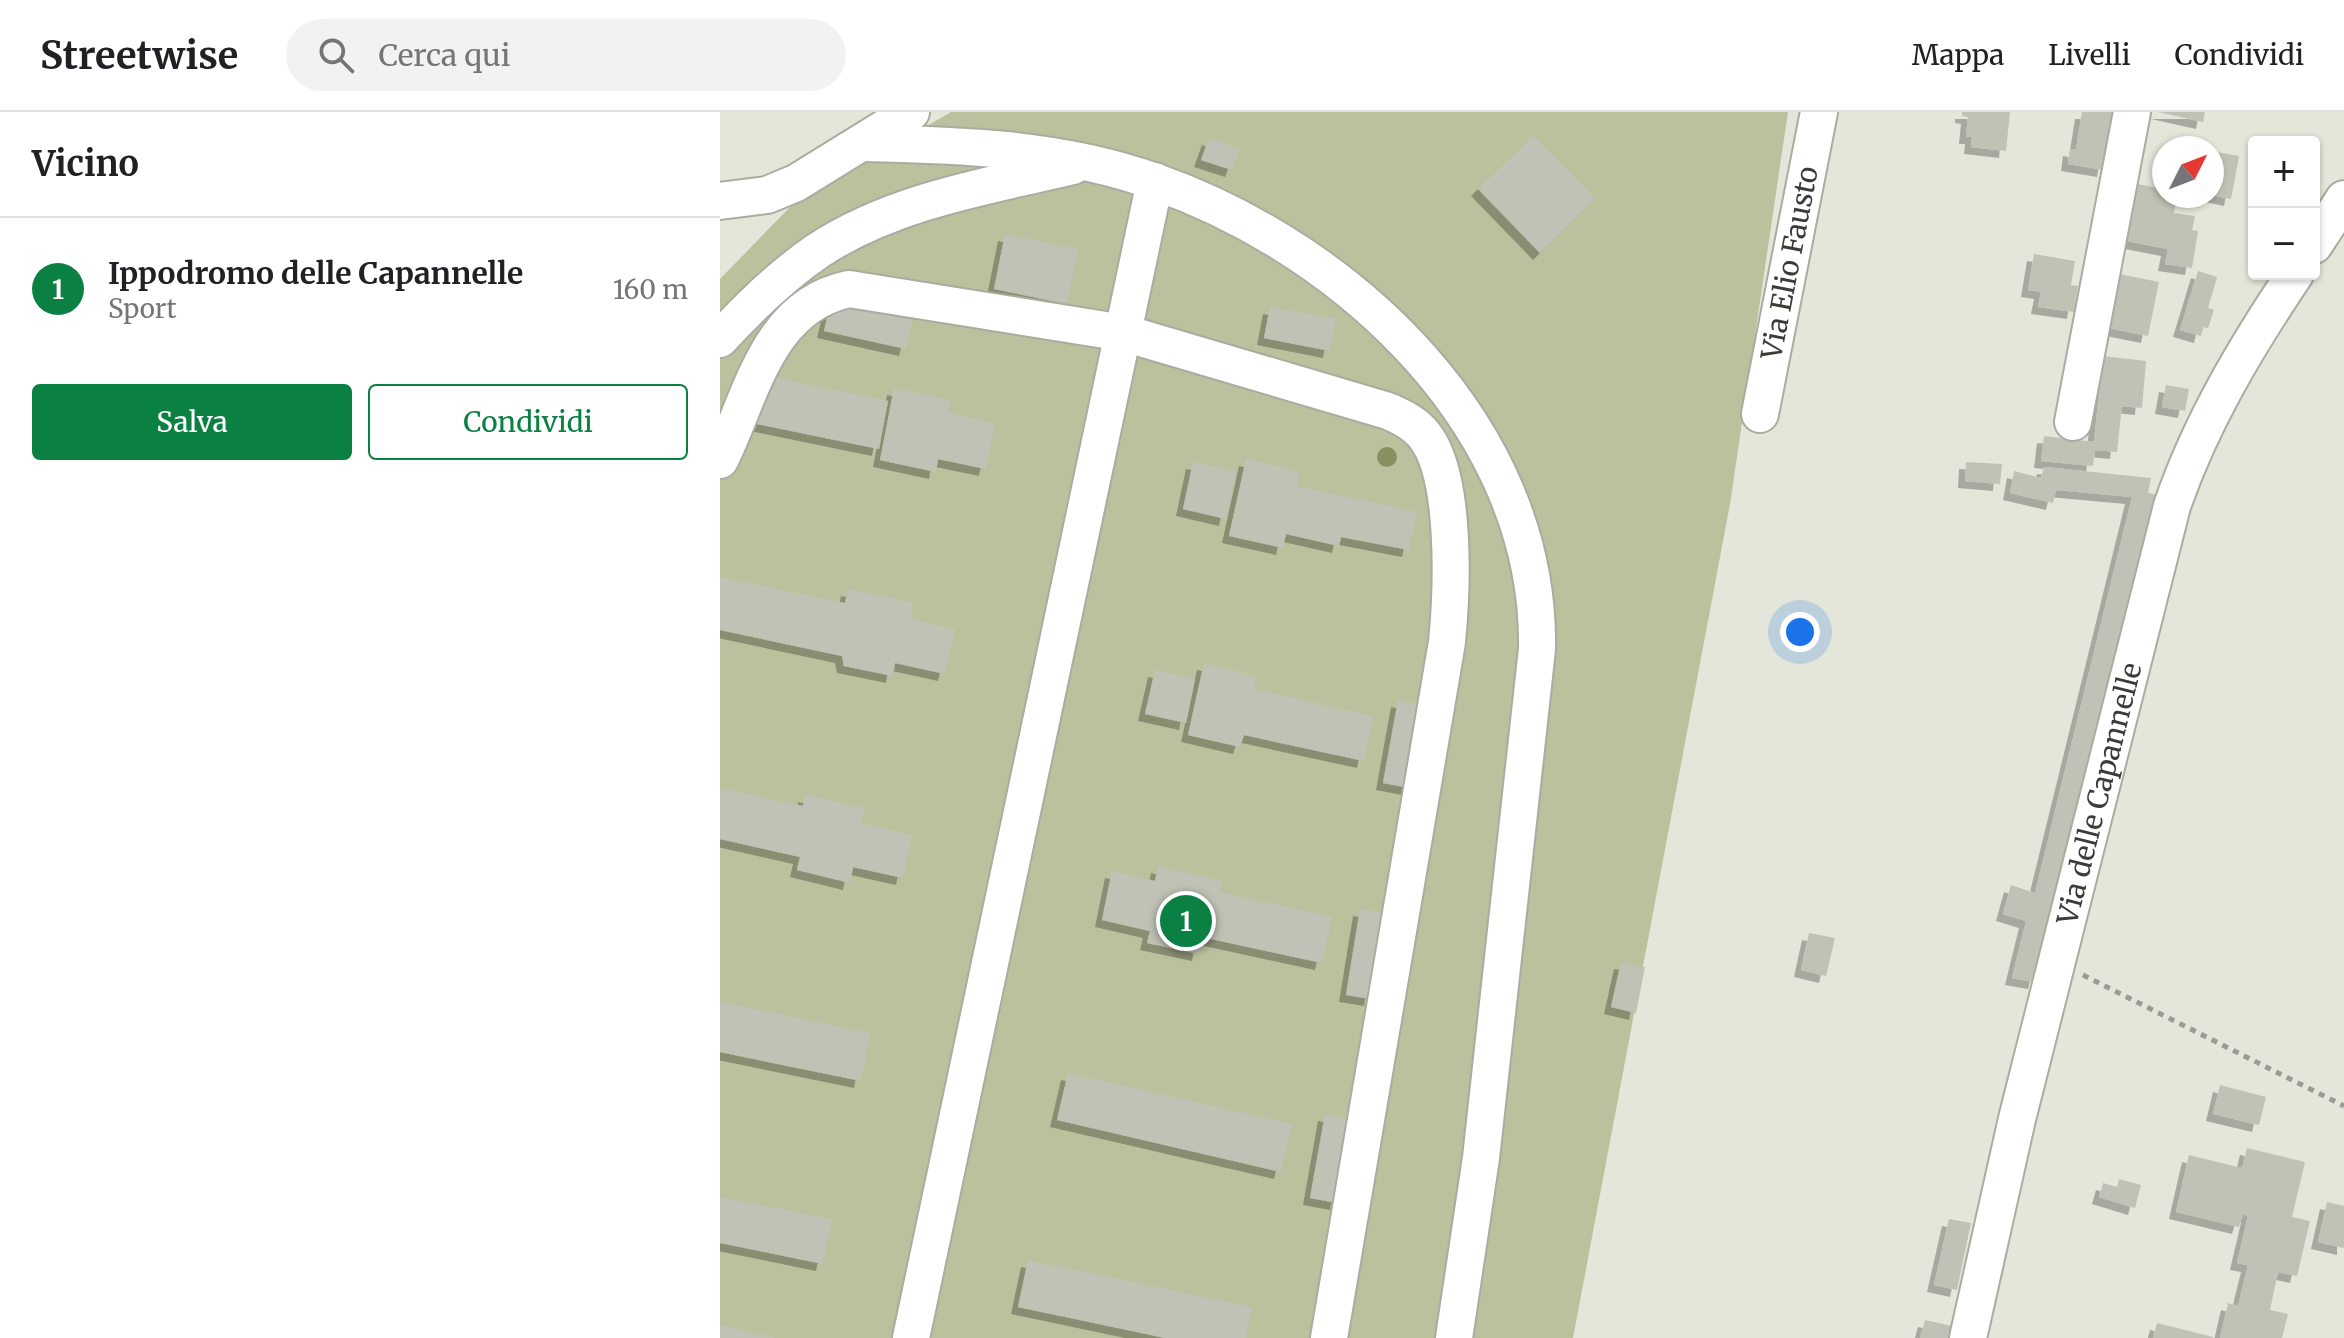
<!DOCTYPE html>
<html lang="it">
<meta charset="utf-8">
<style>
body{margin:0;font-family:Merriweather,serif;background:#f2f2f2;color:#202124}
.controls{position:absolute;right:24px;top:24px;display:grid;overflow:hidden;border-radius:8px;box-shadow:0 2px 6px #0004}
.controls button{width:72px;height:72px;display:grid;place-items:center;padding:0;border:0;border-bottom:2px solid #e0e0e0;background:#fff;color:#202124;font:40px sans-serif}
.compass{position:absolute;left:1432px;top:24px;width:72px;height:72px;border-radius:50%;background:#fff;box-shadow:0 2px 6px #0004;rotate:48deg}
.you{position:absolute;left:1080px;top:520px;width:28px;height:28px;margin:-20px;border:6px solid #fff;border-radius:50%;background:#1a73e8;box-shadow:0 0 0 12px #1a73e833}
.badge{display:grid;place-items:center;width:52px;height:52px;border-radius:50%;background:#0b8043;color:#fff;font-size:26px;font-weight:700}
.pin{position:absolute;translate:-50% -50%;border:4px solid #fff;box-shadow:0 2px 8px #0006}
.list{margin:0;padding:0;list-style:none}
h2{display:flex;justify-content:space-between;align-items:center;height:104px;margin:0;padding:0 32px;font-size:34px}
h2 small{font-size:26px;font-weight:400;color:#757577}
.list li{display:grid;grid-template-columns:52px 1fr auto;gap:24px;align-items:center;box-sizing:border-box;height:144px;padding:0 32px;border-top:2px solid #e0e0e0}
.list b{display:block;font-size:30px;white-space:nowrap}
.list p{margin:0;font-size:26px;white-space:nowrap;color:#757577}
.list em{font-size:26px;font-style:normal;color:#757577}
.actions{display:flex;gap:16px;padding:24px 32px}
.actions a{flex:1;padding:18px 0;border:2px solid #0b8043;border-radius:8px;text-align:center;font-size:28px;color:#0b8043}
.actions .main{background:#0b8043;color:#fff}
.icon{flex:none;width:44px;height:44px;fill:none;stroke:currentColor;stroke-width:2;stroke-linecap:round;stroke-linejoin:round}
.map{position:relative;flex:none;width:1624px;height:1226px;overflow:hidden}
header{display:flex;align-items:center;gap:48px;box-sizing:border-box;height:112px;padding:0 40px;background:#fff;border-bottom:2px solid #e0e0e0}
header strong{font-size:38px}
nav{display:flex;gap:44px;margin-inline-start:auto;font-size:28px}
.search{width:560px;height:72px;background:#f2f2f2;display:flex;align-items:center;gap:20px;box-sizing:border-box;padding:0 28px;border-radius:44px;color:#757577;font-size:30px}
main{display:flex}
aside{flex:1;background:#fff}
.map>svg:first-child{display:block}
</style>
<header>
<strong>Streetwise</strong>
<div class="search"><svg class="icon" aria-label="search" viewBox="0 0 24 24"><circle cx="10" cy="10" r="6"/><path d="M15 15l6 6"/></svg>Cerca qui</div>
<nav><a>Mappa</a><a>Livelli</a><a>Condividi</a></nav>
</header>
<main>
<aside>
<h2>Vicino<small></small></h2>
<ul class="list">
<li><span class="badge">1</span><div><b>Ippodromo delle Capannelle</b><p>Sport</p></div><em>160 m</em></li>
</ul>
<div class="actions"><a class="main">Salva</a><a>Condividi</a></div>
</aside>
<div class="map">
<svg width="1624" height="1226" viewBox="0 0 1624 1226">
<defs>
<filter id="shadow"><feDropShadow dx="-7" dy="7" stdDeviation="0" flood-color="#0004"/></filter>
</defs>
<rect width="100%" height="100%" fill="#e4e6da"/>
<!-- green -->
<path fill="#bbc19d" d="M 231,0 L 1068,0 L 1010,392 L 853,1226 L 0,1226 L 0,167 L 73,92 Z"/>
<!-- building -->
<path fill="#c0c2b6" filter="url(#shadow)" d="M 1242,0 L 1290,0 L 1286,39 L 1251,35 L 1252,25 L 1246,25 L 1248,5 L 1242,4 Z
M 1362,0 L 1393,0 L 1384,58 L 1348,52 L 1350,37 L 1356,38 Z
M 1438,0 L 1485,0 L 1483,10 Z
M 813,23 L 875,87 L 820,141 L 758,77 Z
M 489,26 L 520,37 L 512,58 L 481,48 Z
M 1492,39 L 1519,44 L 1511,87 L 1492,83 Z
M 1417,72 L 1444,77 L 1444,84 L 1457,84 L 1454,101 L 1475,104 L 1472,118 L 1478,119 L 1472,156 L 1445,152 L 1448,137 L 1407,129 Z
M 285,122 L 358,137 L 347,192 L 274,177 Z
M 1314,142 L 1355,149 L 1351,173 L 1358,174 L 1354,200 L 1318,195 L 1321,180 L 1308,178 Z
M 1478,159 L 1497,165 L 1488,196 L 1494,198 L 1488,216 L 1483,215 L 1481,224 L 1460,218 Z
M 1399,162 L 1439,170 L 1428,224 L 1388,216 Z
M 111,189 L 193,207 L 186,237 L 104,219 Z
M 550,195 L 616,207 L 610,239 L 544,226 Z
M 1383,244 L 1426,249 L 1422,296 L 1402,294 L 1397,340 L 1375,338 L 1373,354 L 1321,349 L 1324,324 L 1374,330 Z
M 43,263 L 168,289 L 159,337 L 32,311 Z
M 1446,273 L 1469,277 L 1465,299 L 1442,295 Z
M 174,276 L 230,288 L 228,301 L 275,311 L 266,357 L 218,347 L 216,360 L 160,348 Z
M 526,347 L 580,359 L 577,374 L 697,400 L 689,438 L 621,425 L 619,434 L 566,422 L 563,436 L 509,424 Z
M 473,350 L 516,359 L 506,407 L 463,397 Z
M 1246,350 L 1282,352 L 1280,372 L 1245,369 Z
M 1324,355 L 1431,366 L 1428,381 L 1438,383 L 1315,870 L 1292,866 L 1306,809 L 1283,802 L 1291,773 L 1315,781 L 1412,385 L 1336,378 L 1333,391 L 1290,381 L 1294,359 L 1321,366 Z
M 0,465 L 125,491 L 128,477 L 193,491 L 190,507 L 235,517 L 225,562 L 175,551 L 173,564 L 124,554 L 122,544 L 0,518 Z
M 484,551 L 537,564 L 534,577 L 653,604 L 644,649 L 524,623 L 520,635 L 468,623 Z
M 435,558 L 475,567 L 466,611 L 425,602 Z
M 678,588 L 705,594 L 689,676 L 663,671 Z
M 0,676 L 83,694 L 85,683 L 145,696 L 141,711 L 192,723 L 183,766 L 133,755 L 130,771 L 77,758 L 80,745 L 0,727 Z
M 438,754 L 502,769 L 500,780 L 612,805 L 602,851 L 482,825 L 479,842 L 427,831 L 430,819 L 382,808 L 392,759 L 435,769 Z
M 640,797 L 665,801 L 651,887 L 626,883 Z
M 1089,821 L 1115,826 L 1106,864 L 1081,858 Z
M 901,850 L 925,855 L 916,901 L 891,895 Z
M 0,890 L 150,921 L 141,969 L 0,940 Z
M 348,961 L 572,1012 L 561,1060 L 337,1008 Z
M 1500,973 L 1546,985 L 1539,1013 L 1493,1002 Z
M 605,1002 L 633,1007 L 617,1091 L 590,1086 Z
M 1527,1036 L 1585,1050 L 1572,1105 L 1590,1109 L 1577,1164 L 1558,1160 L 1550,1198 L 1568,1202 L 1562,1226 L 1500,1226 L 1508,1191 L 1518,1194 L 1528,1153 L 1517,1151 L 1528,1104 L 1523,1102 L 1519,1115 L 1456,1100 L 1469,1043 L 1522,1056 Z
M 1399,1067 L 1421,1073 L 1415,1096 L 1379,1085 L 1383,1071 L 1397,1075 Z
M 0,1085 L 112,1107 L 103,1152 L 0,1131 Z
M 1607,1090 L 1624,1094 L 1624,1136 L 1598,1130 Z
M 1229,1107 L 1251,1111 L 1237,1178 L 1214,1173 Z
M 308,1148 L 532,1195 L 526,1226 L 445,1226 L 298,1195 Z
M 1205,1208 L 1232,1214 L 1230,1226 L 1200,1226 Z
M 1437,1211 L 1493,1225 L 1493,1226 L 1433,1226 Z
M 0,1213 L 54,1225 L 54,1226 L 0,1226 Z"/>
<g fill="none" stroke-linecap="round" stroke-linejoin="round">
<defs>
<g id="minor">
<path d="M 143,31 C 241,33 342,36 436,70 C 631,139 821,317 817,537 L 761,1046 L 734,1226"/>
<path d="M 0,89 L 47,83 L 76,71 L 191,0"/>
<path d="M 1594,133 L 1624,87"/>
<path d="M 0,227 C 30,194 62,163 99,138 C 174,89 268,74 353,54"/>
<path id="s1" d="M 1040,302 L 1099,0"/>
<path d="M 1353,310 L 1412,0"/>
<path d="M 0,348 C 32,283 47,194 129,177 L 404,221 L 668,299 C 681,305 695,311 704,323 C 737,363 732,480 727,530 L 609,1226"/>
<path d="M 191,1226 L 435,69"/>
<path id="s2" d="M 1248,1226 L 1297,1007 L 1452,394 C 1481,310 1526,235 1575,162"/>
</g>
</defs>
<!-- minor casing -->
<use href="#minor" stroke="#aaaca0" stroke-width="40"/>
<!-- path -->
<path stroke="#9a9b93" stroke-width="5" stroke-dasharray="6 6" stroke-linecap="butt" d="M 1363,863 L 1624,994"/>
<!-- minor -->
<use href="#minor" stroke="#fff" stroke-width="36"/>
</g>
<!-- trees -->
<circle fill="#8a8f62" cx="667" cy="345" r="10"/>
<g text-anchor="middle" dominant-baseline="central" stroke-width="6" stroke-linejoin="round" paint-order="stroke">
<!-- street labels -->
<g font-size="28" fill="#3b3c37" stroke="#fff">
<text stroke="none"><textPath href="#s1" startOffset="154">Via Elio Fausto</textPath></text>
<text stroke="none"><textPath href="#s2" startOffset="560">Via delle Capannelle</textPath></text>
</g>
</g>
</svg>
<div class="controls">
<button>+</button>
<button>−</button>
</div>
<svg class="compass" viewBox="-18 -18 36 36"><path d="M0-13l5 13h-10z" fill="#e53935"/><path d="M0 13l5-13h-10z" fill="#757577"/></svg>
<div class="you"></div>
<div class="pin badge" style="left:466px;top:809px">1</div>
</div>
</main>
